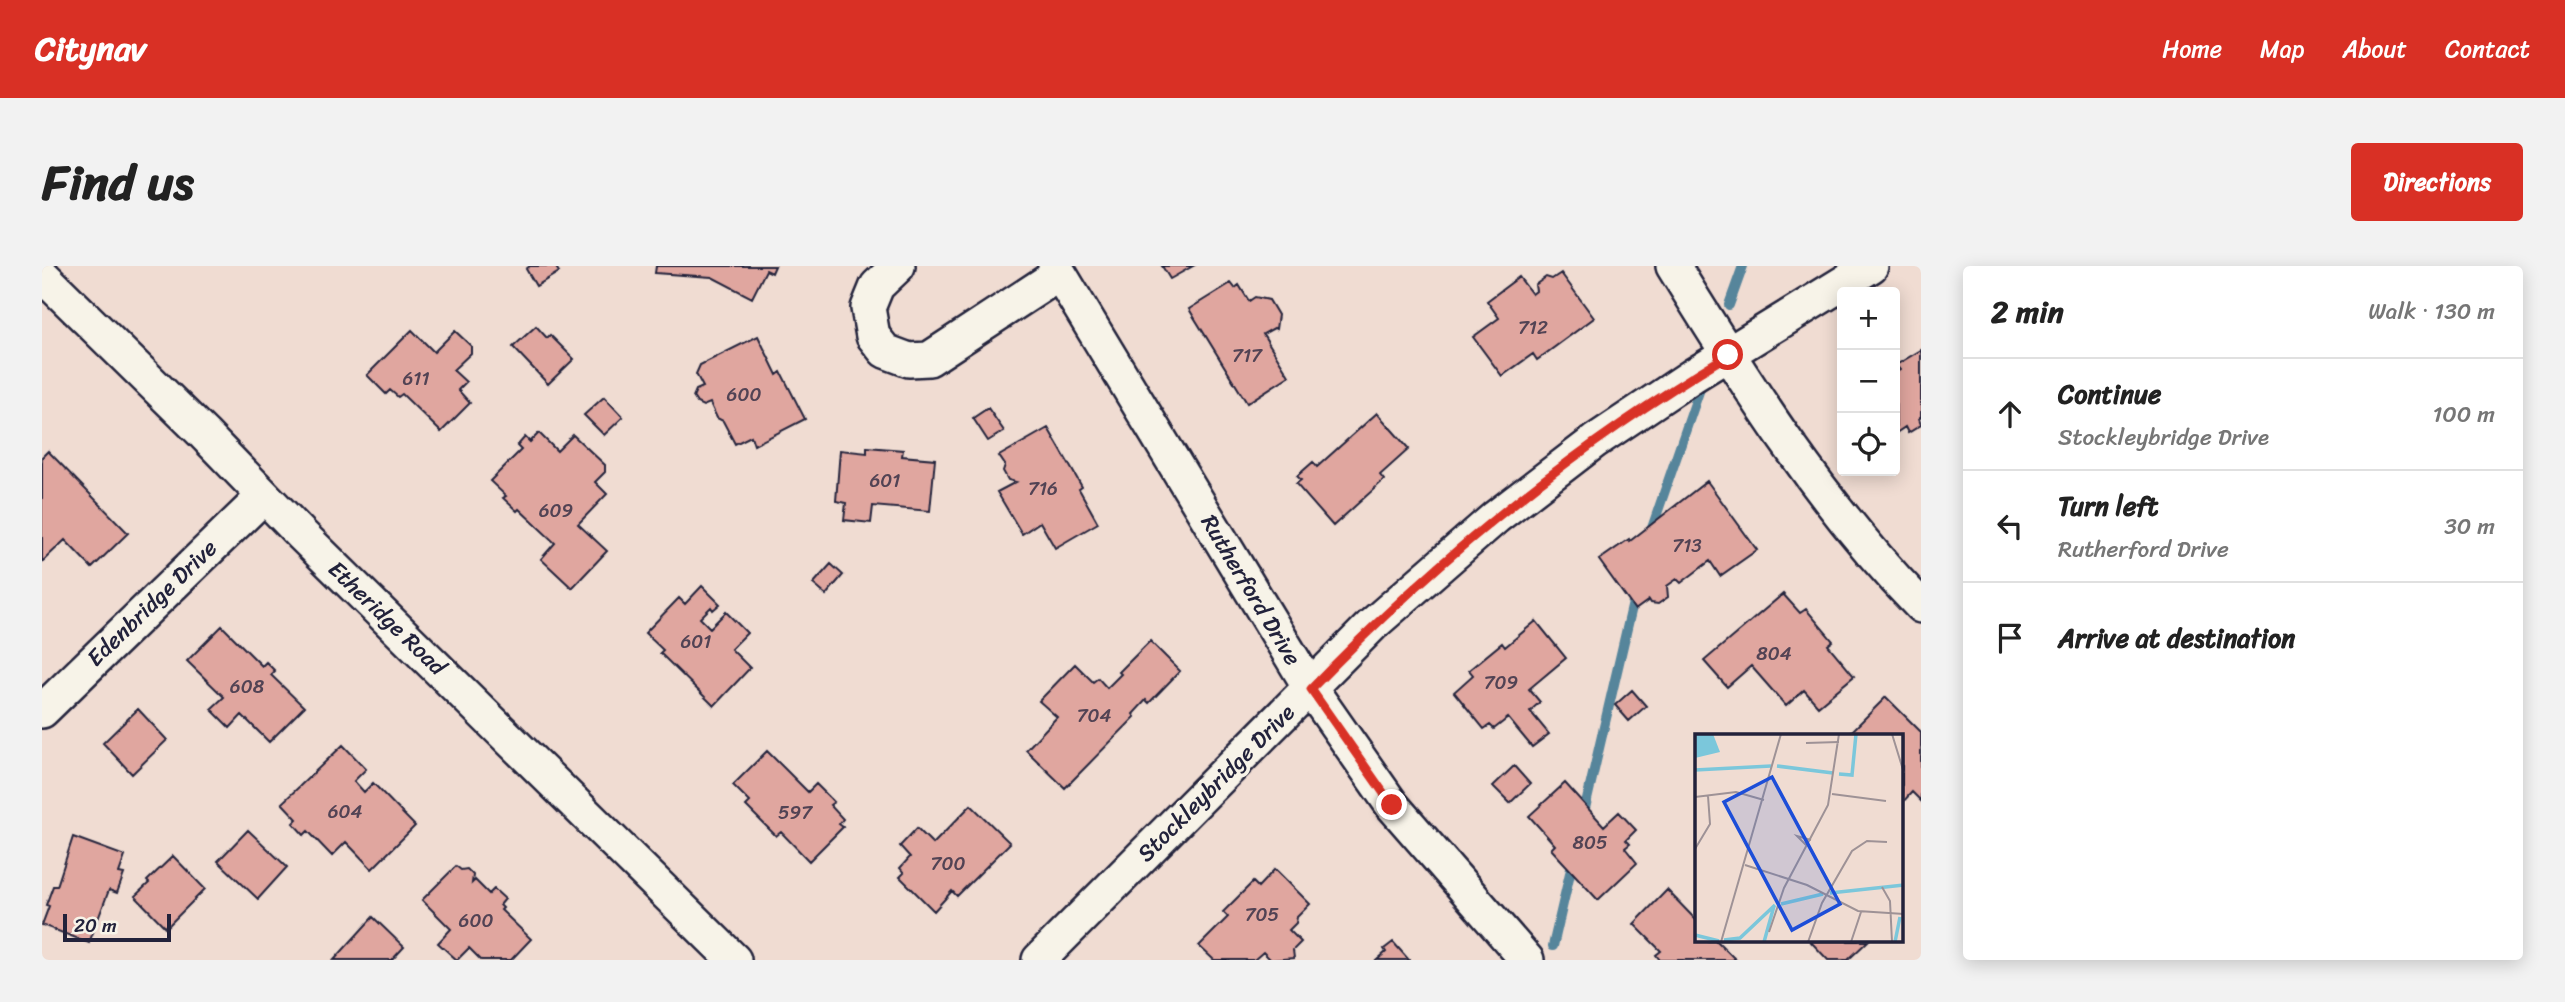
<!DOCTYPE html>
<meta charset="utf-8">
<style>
body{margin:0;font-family:Sriracha,sans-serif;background:#f2f2f2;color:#222}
.controls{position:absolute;right:21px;top:21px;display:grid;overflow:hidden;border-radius:7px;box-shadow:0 4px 18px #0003}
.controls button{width:63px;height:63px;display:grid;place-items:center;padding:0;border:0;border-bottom:2px solid #e0e0e0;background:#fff;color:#222;font:35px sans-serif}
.scale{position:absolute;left:21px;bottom:18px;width:108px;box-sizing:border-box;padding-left:7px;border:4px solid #22223b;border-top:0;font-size:19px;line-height:24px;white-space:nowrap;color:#22223b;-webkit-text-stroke:5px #f7f3e8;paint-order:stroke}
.stop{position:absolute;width:21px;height:21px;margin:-16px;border:5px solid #d93025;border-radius:50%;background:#fff}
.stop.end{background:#d93025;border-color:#fff;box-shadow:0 2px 7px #0008}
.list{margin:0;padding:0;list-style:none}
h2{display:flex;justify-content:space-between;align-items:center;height:91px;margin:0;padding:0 28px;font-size:30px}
h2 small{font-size:23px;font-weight:400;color:#767676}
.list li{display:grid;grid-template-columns:46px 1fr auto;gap:21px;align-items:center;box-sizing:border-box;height:112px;padding:0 28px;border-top:2px solid #e0e0e0}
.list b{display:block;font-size:26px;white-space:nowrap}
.list p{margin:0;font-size:23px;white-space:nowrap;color:#767676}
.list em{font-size:23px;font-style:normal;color:#767676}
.icon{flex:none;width:38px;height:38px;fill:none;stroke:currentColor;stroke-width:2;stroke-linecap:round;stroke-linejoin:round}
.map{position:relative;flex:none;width:1879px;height:694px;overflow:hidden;border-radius:7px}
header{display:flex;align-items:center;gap:42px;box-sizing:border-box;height:98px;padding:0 35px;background:#d93025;color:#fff}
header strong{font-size:33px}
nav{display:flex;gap:38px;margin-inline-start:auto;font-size:24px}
.intro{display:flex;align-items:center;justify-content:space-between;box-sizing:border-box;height:168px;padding:0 42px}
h1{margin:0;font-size:49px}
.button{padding:18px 32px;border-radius:7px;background:#d93025;color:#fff;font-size:24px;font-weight:700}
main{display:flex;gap:42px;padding:0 42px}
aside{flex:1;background:#fff;border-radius:7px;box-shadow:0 4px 18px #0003}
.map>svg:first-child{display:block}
</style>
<header>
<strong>Citynav</strong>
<nav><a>Home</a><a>Map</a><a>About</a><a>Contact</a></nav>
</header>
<div class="intro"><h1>Find us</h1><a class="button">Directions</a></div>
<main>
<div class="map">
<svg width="1879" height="694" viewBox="0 0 1879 694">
<rect width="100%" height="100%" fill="#f0dcd2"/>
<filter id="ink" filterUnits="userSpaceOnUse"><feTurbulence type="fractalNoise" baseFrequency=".0143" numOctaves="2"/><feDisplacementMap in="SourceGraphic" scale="14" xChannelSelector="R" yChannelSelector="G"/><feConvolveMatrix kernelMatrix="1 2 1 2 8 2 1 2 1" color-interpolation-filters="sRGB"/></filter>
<g filter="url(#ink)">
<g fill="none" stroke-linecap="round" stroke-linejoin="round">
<!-- stream -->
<path stroke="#57859b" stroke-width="10" d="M 1687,39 L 1701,0
M 1608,268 L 1662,111
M 1541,551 L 1593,328
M 1511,680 L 1532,590"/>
</g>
<!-- building -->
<path fill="#e0a69f" stroke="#22223b" stroke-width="2" d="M 488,0 L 513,0 L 517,6 L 494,20 L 484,3 Z
M 614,0 L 733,0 L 730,7 L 724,4 L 710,32 L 670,11 L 613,7 Z
M 1120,0 L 1151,0 L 1128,13 Z
M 1519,7 L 1552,52 L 1495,94 L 1491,88 L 1460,110 L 1431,71 L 1457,52 L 1445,35 L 1477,11 L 1490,28 L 1494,25 L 1493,19 L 1504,11 L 1510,13 Z
M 1189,17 L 1193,22 L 1197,19 L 1207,35 L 1213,31 L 1227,34 L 1236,49 L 1234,63 L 1232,62 L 1221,68 L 1247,110 L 1205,137 L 1147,43 Z
M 494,60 L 505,72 L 508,69 L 532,93 L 506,118 L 471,81 Z
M 370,64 L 392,86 L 413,65 L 429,80 L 429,87 L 411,104 L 424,116 L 416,124 L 428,137 L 399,166 L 360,128 L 356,131 L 348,124 L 344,128 L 325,109 Z
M 716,70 L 735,109 L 739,106 L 763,153 L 712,179 L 709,170 L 693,178 L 681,155 L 675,152 L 668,137 L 661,140 L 655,137 L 651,131 L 654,124 L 661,121 L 654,108 L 658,99 Z
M 1879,84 L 1879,151 L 1877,153 L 1879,159 L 1866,167 L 1863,161 L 1854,167 L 1853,107 L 1858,104 L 1854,99 Z
M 562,131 L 581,151 L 562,169 L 542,149 Z
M 946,142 L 962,165 L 946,175 L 931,152 Z
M 1335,147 L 1367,183 L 1338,209 L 1342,214 L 1291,260 L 1254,218 L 1259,214 L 1255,210 L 1271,196 L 1275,201 Z
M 1006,162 L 1040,221 L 1037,223 L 1056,257 L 1013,282 L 998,256 L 980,268 L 955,226 L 974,216 L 966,214 L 961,205 L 963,199 L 957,190 Z
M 497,167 L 515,185 L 531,169 L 563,199 L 563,206 L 553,216 L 565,228 L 536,258 L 565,285 L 530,322 L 499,293 L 513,277 L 477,243 L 475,245 L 461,232 L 464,230 L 448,215 L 479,184 L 475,180 L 483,171 L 488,176 Z
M 825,181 L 861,184 L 860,190 L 893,193 L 888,245 L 831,240 L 829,257 L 802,254 L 804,237 L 794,235 L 798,184 L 825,187 Z
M 6,185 L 86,267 L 50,302 L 23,274 L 0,296 L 0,191 Z
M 1665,215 L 1715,284 L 1678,310 L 1668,295 L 1639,317 L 1635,313 L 1625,320 L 1626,331 L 1616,338 L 1609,337 L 1607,334 L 1593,344 L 1557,294 L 1587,273 L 1588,275 Z
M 789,298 L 801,309 L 784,329 L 771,318 Z
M 660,320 L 678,338 L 671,344 L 669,341 L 658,352 L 668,362 L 684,346 L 705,367 L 689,383 L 708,402 L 672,440 L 618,387 L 621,384 L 603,367 L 637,332 L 643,338 Z
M 1741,328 L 1758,347 L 1764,343 L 1791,375 L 1786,379 L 1812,410 L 1776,440 L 1762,424 L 1744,440 L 1709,400 L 1685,421 L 1662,395 Z
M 1494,355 L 1524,392 L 1487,423 L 1498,436 L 1488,445 L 1507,468 L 1490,481 L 1466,452 L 1452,463 L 1448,459 L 1442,463 L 1412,426 L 1431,409 L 1427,404 L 1460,377 L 1463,381 Z
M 180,360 L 220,400 L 224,396 L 233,405 L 229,409 L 262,441 L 227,476 L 200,449 L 188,462 L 169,443 L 182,431 L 145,395 Z
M 1108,375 L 1138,405 L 1107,437 L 1104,434 L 1091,448 L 1093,451 L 1023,522 L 984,484 L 1015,451 L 997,435 L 1033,398 L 1051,416 L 1056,412 L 1065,422 L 1079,408 L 1077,406 Z
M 1590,424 L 1604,440 L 1587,455 L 1573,439 Z
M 1844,431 L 1879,466 L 1879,535 L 1870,526 L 1860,537 L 1860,470 L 1815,470 L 1810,465 Z
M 96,443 L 125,474 L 90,508 L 61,477 Z
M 301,479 L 324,503 L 312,515 L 322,526 L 331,517 L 373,560 L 330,603 L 304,576 L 290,590 L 266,565 L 262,569 L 251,557 L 255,553 L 240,537 Z
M 725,485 L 766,526 L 774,518 L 792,536 L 788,539 L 801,553 L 797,558 L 801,561 L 767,595 L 739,566 L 734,570 L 704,540 L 708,536 L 691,519 Z
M 1472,500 L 1488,518 L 1468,537 L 1451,520 Z
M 1523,517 L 1562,560 L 1577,546 L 1594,564 L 1584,574 L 1588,578 L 1583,582 L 1595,597 L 1556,634 L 1509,583 L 1513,579 L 1487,550 Z
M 929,539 L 968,577 L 915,630 L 910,625 L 892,645 L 858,611 L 862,607 L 858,602 L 868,591 L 858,580 L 875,562 L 891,578 Z
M 206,564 L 245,601 L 216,633 L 176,595 Z
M 31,571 L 83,590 L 77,607 L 82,608 L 75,627 L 67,624 L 47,677 L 0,659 L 7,640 L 4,639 L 11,620 L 15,620 Z
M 131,590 L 163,623 L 124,662 L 93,630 L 107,617 L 105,615 Z
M 414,600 L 419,604 L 425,603 L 431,609 L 430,617 L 433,614 L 447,628 L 452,623 L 463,633 L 458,639 L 461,642 L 459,644 L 489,673 L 469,694 L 439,694 L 427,682 L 415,694 L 396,677 L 409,663 L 380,634 Z
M 1233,603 L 1268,638 L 1255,651 L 1254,657 L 1247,664 L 1259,676 L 1251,684 L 1252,692 L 1229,694 L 1221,686 L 1212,694 L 1172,694 L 1157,680 L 1186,651 L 1181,646 L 1211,616 L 1216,621 Z
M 1625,624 L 1654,654 L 1655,653 L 1655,675 L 1675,675 L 1694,694 L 1618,694 L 1614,689 L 1619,685 L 1592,658 Z
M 331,651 L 362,681 L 350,694 L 292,694 Z
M 1768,675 L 1826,675 L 1806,694 L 1786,694 Z
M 1351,676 L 1367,694 L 1335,694 L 1344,686 L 1342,683 Z"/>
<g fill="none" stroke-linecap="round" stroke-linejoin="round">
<defs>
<path id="minor" d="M 856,0 L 835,20 L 826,42 L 831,70 L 843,85 L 867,94 L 887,93 L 1017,8
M 1013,0 L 1269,423 L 1350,539 L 1485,694
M 1631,0 C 1705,120 1780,239 1879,340
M 0,9 L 162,168 L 260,269 L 692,694
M 0,445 L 222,230
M 997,694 L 1330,359 L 1454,251 L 1553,175 L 1650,110 L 1829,0"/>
</defs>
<!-- minor casing -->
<use href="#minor" stroke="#22223b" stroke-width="38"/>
<!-- minor -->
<use href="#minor" stroke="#f7f3e8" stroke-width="33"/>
</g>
</g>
<g fill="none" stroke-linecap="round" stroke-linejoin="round" filter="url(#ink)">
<!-- route -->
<path stroke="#d93025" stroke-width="9" d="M 1350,539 L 1269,423 C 1393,294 1532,181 1686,89"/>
</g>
<g text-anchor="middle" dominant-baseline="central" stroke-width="7" stroke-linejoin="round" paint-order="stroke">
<!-- number labels -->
<g font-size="19" fill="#524354">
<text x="1491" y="61">712</text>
<text x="1205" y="89">717</text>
<text x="374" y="112">611</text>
<text x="702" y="128">600</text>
<text x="843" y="214">601</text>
<text x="1001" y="222">716</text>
<text x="514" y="244">609</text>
<text x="1645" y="279">713</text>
<text x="654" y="375">601</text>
<text x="1732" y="387">804</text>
<text x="1459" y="416">709</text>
<text x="205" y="420">608</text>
<text x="1052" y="449">704</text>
<text x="303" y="545">604</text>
<text x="753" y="546">597</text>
<text x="1548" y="576">805</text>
<text x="906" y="597">700</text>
<text x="1220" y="648">705</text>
<text x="434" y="654">600</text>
</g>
<!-- street labels -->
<g font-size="23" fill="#22223b" stroke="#f7f3e8">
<text transform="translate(1209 324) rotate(59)">Rutherford Drive</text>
<text transform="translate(110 337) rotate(-44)">Edenbridge Drive</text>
<text transform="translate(345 352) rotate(44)">Etheridge Road</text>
<text transform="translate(1174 517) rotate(-45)">Stockleybridge Drive</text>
</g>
</g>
<!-- overview -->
<g transform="translate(1653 468)">
<rect width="208" height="208" fill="#f0dcd2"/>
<path d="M 0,0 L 18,0 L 25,18 L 0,24 Z" fill="#7bc7db"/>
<path fill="none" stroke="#7bc7db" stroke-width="3.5" d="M 82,32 L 138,39M 0,36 L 76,32M 144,40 L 157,41 L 161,0M 135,159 L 209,151M 86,170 L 128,160M 0,201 L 24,207M 29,206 L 45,204 L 80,171M 69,208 L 79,172M 200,208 L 205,183"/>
<path fill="none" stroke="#9e9296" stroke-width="2" d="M 197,0 L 209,39M 111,9 L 144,8M 137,60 L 191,67M 0,63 L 41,58 L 69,66M 112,112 L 102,102 L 116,106M 0,115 L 15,90 L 13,62M 50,131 L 112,151 L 163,177 L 209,180M 187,153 L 195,167 L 197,208M 74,198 L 89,154 L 133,71 L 144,0M 26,208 L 86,0M 113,208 L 127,169 L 157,117 L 172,107 L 192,108M 156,208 L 166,178"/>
<path fill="#1d4ed8" fill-opacity="0.15" stroke="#1d4ed8" stroke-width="3.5" d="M 77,43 L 145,170 L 97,196 L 29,68 Z"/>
<rect width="208" height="208" fill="none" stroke="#22223b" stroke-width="3.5"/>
</g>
</svg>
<div class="controls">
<button>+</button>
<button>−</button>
<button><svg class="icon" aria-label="locate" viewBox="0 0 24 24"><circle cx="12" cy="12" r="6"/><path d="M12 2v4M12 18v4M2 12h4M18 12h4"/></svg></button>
</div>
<div class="scale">20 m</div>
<div class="stop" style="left:1686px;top:89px"></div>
<div class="stop end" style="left:1350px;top:539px"></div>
</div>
<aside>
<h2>2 min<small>Walk · 130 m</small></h2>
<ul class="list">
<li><svg class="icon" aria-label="ahead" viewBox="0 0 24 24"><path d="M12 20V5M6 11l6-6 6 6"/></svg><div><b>Continue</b><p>Stockleybridge Drive</p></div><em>100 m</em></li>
<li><svg class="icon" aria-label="left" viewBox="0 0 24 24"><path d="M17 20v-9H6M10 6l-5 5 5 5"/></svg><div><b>Turn left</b><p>Rutherford Drive</p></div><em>30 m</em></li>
<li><svg class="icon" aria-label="arrive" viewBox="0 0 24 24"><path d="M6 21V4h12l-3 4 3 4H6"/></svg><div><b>Arrive at destination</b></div></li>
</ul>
</aside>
</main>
